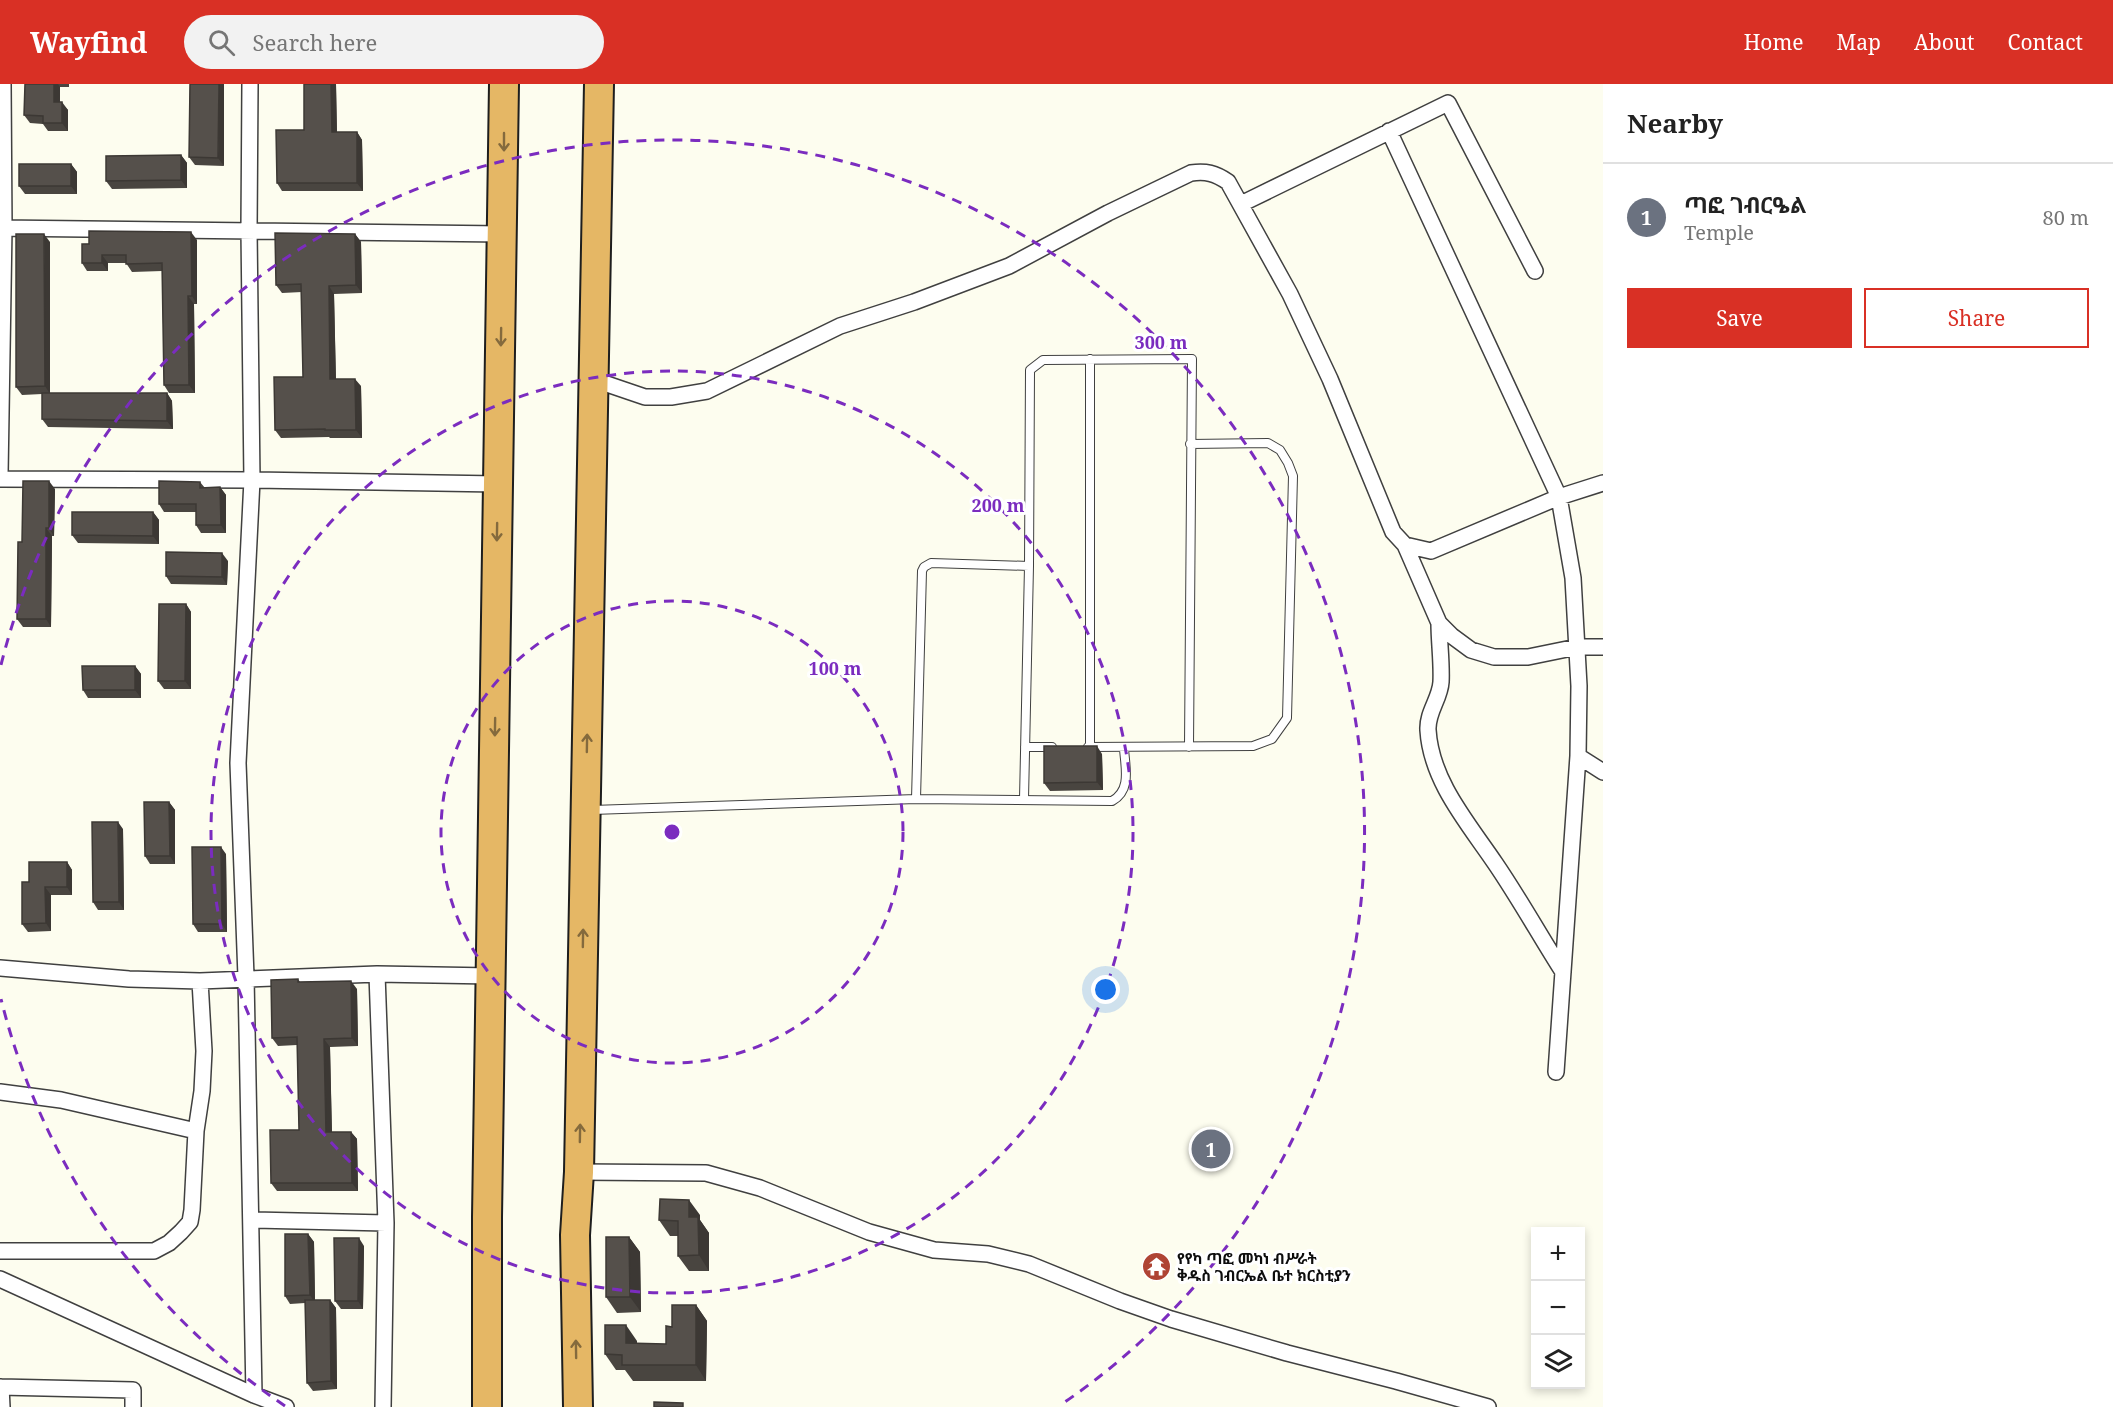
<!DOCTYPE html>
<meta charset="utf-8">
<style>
body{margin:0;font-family:"Noto Serif","Noto Sans Ethiopic",serif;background:#f2f2f2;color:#222}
.controls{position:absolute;right:18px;bottom:18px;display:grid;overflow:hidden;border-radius:0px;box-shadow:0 3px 9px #0003}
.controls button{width:54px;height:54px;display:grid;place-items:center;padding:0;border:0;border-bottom:2px solid #e0e0e0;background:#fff;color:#222;font:30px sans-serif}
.you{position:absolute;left:1106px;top:906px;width:21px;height:21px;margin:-15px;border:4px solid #fff;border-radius:50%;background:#1a73e8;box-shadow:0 0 0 9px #1a73e833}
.badge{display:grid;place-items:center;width:39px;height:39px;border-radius:50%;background:#d93025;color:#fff;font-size:20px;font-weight:700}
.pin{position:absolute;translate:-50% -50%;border:3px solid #fff;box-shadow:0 2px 6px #0006}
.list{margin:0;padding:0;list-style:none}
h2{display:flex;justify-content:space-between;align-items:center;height:78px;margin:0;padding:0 24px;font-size:26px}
h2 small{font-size:20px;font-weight:400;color:#767676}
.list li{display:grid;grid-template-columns:39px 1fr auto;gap:18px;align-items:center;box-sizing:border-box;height:108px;padding:0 24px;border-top:2px solid #e0e0e0}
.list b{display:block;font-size:22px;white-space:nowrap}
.list p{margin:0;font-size:20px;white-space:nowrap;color:#767676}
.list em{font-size:20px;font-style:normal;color:#767676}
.actions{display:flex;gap:12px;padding:18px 24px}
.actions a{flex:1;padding:14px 0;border:2px solid #d93025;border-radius:0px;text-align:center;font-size:21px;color:#d93025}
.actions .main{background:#d93025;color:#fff}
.icon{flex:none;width:33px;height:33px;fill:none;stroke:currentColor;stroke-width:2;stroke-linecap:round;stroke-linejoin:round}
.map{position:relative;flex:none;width:1603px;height:1323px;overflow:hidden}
header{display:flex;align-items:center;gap:36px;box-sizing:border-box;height:84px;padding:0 30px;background:#d93025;color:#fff}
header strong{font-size:28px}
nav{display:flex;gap:33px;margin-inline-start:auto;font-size:21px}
.search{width:420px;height:54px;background:#f2f2f2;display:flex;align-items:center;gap:15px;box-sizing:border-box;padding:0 21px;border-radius:33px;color:#767676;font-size:22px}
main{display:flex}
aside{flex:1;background:#fff}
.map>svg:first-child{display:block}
</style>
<header>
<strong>Wayfind</strong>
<div class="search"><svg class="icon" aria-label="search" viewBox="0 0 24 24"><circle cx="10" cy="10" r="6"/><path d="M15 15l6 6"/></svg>Search here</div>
<nav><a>Home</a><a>Map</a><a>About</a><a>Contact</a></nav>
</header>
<main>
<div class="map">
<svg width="1603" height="1323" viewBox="0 0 1603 1323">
<rect width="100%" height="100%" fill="#fdfdef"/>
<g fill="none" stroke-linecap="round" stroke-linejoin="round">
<defs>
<path id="lane" d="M 1090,275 L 1090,663
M 1025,663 L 1052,663
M 1088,663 L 1253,662 L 1272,655 L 1287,634 L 1293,392 L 1288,379 L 1280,366 L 1268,359 L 1190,360
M 916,715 L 922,487 L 924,483 L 931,479 L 1029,482
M 1024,715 L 1029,482 L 1030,286 L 1043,276 L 1192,275 L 1189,663
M 592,726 L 916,715 L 1112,717 C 1132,706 1125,683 1124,664"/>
<path id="street" d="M 250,0 L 249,146 L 252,396 L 238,679 L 246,893 L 254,1311
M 1389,47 L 1559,413 L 1573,494 L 1579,602 L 1578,672 L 1556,988
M 1241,120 L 1448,19 L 1535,187
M 0,144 L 503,150
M 595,296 L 645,313 L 671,313 L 707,307 L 840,242 L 914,218 L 1009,182 L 1108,129 L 1191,89 C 1206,87 1215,89 1228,98 L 1290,210 L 1330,295 L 1393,448 L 1405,461 L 1439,539 L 1452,552 L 1471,566 L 1494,573 L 1528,573 L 1577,563 L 1603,563
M 0,391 L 4,144 L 3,0
M 0,395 L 252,396 L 498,400
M 1405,461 L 1431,467 L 1559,413 L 1603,399
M 1439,539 C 1439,558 1442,579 1441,598 C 1440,615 1427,628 1428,646 C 1431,697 1468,739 1495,779 C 1519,814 1540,852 1563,888
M 1578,672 L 1603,688
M 0,884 L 129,895 L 200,897 L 377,890 L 492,892
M 377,890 L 386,1139 L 383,1323
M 0,1008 L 61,1016 L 196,1047
M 579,1088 L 706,1089 L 760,1104 L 869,1148 L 934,1166 L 988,1170 L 1029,1180 L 1120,1217 L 1171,1235 L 1287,1269 L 1396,1297 L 1488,1323
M 252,1136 L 386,1139
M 0,1167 L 154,1167 L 169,1159 L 181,1148 L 190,1138 L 192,1126 L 196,1047 L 202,1007 L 204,967 L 200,897
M 0,1195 L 254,1311 L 286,1323
M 0,1303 L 133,1306 L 133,1323
M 1,1303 L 2,1323"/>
<path id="highway" d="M 487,1323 L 487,1133 L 504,0
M 578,1323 L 575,1151 L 579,1088 L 599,0"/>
</defs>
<!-- lane casing -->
<use href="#lane" stroke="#404040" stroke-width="10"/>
<!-- street casing -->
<use href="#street" stroke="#404040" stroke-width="18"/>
<!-- highway casing -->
<use href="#highway" stroke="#1e1e1e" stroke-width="32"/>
<!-- lane -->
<use href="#lane" stroke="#fff" stroke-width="8"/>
<!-- street -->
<use href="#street" stroke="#fff" stroke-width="15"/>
<!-- highway -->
<use href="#highway" stroke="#e5b765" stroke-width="28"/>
</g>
<!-- wall -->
<path fill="#494540" d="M 25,0 L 69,0 L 69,3 L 60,3 L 60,18 L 68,26 L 68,47 L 48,47 L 43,40 L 30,39 L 24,31 Z
M 190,0 L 224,82 L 195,81 L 189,73 Z
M 304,0 L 336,0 L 337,48 L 357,48 L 362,56 L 363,107 L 282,107 L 277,99 L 304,46 Z
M 181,71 L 187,79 L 187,104 L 112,105 L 106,97 Z
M 71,80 L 77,88 L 77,110 L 25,110 L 19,102 Z
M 355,150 L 361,158 L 362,209 L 334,210 L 336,295 L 361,302 L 362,354 L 330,354 L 329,353 L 281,354 L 275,346 L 303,293 L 302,208 L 282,209 L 276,201 Z
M 197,156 L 197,220 L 194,220 L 195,309 L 169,309 L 164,301 L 162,187 L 132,188 L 126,179 L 108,179 L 108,187 L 87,187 L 82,179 L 82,160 Z
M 50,158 L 50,309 L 167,309 L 172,317 L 173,345 L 48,343 L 42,335 L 42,310 L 22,311 L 16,303 Z
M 200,398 L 205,404 L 220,403 L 226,411 L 226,449 L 201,449 L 196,441 L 196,428 L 164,428 L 159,420 Z
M 55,405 L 54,452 L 52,452 L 51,543 L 23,543 L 17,535 L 22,458 Z
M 153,428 L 159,436 L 159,460 L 78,459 L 72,451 Z
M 228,477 L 227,501 L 171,500 L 166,492 Z
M 186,520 L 191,528 L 191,605 L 164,605 L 158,597 Z
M 135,582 L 141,590 L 141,614 L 88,614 L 83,606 Z
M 1102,670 L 1103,706 L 1050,707 L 1044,699 Z
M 169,718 L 175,726 L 175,780 L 150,780 L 145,772 Z
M 123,745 L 124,826 L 98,826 L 93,818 Z
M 226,770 L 227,848 L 198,848 L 193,840 Z
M 67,778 L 72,786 L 72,811 L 51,811 L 51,847 L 28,848 L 22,840 L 29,798 Z
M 298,895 L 300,898 L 357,905 L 358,962 L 330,963 L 332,1048 L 351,1048 L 357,1055 L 358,1107 L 277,1107 L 271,1099 L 299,1046 L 297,961 L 278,962 L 272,954 Z
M 700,1131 L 700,1136 L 709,1149 L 709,1187 L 689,1187 L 678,1172 L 678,1152 L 670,1152 L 659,1136 Z
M 308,1150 L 314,1158 L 315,1216 L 330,1216 L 336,1224 L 337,1305 L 313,1307 L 307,1299 L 305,1219 L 290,1220 L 285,1212 Z
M 629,1153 L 640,1168 L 641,1228 L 617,1229 L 606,1213 Z
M 364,1162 L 363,1225 L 341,1225 L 335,1217 Z
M 696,1221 L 707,1237 L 706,1297 L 633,1297 L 625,1286 L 616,1286 L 605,1270 L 637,1257 L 637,1260 L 666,1260 L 672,1243 Z"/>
<!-- shaded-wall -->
<path fill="#3c3834" d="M 54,0 L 58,0 L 60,3 L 60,26 L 54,18 Z
M 219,0 L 224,0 L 224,82 L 218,74 Z
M 331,0 L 336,0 L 337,56 L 332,48 Z
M 62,18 L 68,26 L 68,47 L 62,39 Z
M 357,48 L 362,56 L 363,107 L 357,99 Z
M 181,71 L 187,79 L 187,104 L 181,96 Z
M 71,80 L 77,88 L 77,110 L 71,102 Z
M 191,148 L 197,156 L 197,220 L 192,212 Z
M 44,150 L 50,158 L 50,310 L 45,302 Z
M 355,150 L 361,158 L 362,209 L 356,201 Z
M 102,171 L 108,179 L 108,187 L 102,179 Z
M 329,202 L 334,210 L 336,303 L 330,295 Z
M 188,212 L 194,220 L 195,309 L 189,301 Z
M 355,295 L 361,302 L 362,354 L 356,346 Z
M 167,309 L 172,317 L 173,345 L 167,337 Z
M 49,397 L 55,405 L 54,452 L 49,444 Z
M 220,403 L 226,411 L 226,449 L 221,441 Z
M 153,428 L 159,436 L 159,460 L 153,452 Z
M 46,444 L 52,452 L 51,543 L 46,535 Z
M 222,469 L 228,477 L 227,501 L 222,493 Z
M 186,520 L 191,528 L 191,605 L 185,597 Z
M 135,582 L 141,590 L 141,614 L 135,606 Z
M 1097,662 L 1102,670 L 1103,706 L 1097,698 Z
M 169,718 L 175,726 L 175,780 L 170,772 Z
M 118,738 L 123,745 L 124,826 L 119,818 Z
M 221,763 L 226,770 L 227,848 L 222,840 Z
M 67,778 L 72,786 L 72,811 L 67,803 Z
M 45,803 L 51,811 L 51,847 L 46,839 Z
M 351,897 L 357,905 L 358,962 L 352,954 Z
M 324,955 L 330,963 L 332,1056 L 326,1048 Z
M 351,1048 L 357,1055 L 358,1107 L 352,1099 Z
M 689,1116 L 700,1131 L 700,1136 L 709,1149 L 709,1187 L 699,1171 L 689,1133 Z
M 308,1150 L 314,1158 L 315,1219 L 310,1211 Z
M 629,1153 L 640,1168 L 641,1228 L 630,1213 Z
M 359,1154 L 364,1162 L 363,1225 L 358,1217 Z
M 330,1216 L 336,1224 L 337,1305 L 331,1297 Z
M 696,1221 L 707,1237 L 706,1297 L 696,1281 Z
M 626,1241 L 637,1257 L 637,1275 L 626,1259 Z"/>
<!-- building -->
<path fill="#55504b" stroke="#3c3834" stroke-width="1.5" d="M 25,0 L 54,0 L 54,18 L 62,18 L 62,39 L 43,39 L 43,32 L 24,31 Z
M 190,0 L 219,0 L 218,74 L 189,73 Z
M 304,0 L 331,0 L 332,48 L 357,48 L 357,99 L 277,99 L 276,46 L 304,46 Z
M 181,71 L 181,96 L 106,97 L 106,72 Z
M 19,80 L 71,80 L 71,102 L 19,102 Z
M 89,147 L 191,148 L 192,212 L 188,212 L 189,301 L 164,301 L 162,179 L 126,180 L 126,171 L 102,171 L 102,179 L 82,179 L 82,160 L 89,160 Z
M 275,149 L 355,150 L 356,201 L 329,202 L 330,295 L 355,295 L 356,346 L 325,346 L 325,345 L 275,346 L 274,293 L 303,293 L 301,200 L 276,201 Z
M 16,150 L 44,150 L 45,302 L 16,303 Z
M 42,309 L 167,309 L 167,337 L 42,335 Z
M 23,397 L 49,397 L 49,444 L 46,444 L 46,535 L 17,535 L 18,458 L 22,458 Z
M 159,397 L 200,398 L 200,404 L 220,403 L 221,441 L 196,441 L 196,420 L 159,420 Z
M 72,428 L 153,428 L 153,452 L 72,451 Z
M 166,468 L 222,469 L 222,493 L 166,492 Z
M 159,520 L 186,520 L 185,597 L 158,597 Z
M 82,582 L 135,582 L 135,606 L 83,606 Z
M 1044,662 L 1097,662 L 1097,698 L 1044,699 Z
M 144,718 L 169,718 L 170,772 L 145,772 Z
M 92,738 L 118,738 L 119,818 L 93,818 Z
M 192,763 L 221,763 L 222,840 L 193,840 Z
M 29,778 L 67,778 L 67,803 L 45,803 L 46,839 L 22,840 L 22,798 L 29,798 Z
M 298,895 L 298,898 L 351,897 L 352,954 L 324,955 L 326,1048 L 351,1048 L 352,1099 L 271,1099 L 270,1046 L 299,1046 L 297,953 L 272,954 L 271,896 Z
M 660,1115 L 689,1116 L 689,1133 L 698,1133 L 699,1171 L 678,1172 L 678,1137 L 659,1136 Z
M 285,1150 L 308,1150 L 310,1211 L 285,1212 Z
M 606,1153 L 629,1153 L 630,1213 L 606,1213 Z
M 334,1154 L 359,1154 L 358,1217 L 335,1217 Z
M 305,1216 L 330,1216 L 331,1297 L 307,1299 Z
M 672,1221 L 696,1221 L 696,1281 L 622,1281 L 622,1271 L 605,1270 L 605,1241 L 626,1241 L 626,1259 L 666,1260 L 666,1242 L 672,1243 Z
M 654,1318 L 683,1319 L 683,1323 L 654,1323 Z"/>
<!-- one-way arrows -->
<defs><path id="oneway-shaft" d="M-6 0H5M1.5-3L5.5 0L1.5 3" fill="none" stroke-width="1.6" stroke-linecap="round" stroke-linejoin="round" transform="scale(1.5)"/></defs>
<g stroke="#846a3d">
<use href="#oneway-shaft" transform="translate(504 58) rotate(90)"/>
<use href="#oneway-shaft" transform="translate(501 253) rotate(91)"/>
<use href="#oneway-shaft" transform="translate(497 448) rotate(91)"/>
<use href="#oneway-shaft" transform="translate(495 643) rotate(91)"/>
<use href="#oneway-shaft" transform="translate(587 659) rotate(-89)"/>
<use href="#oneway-shaft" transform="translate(583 854) rotate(-89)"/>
<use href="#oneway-shaft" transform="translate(580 1049) rotate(-89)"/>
<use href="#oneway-shaft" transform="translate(576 1265) rotate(-91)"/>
</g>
<!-- distance rings -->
<g fill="none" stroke="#7b2cbf" stroke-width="3" stroke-dasharray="10 8">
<circle cx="672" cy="748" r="231"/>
<circle cx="672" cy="748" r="461"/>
<path d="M285 1322A692 692 0 0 1 1 915M1 581A692 692 0 1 1 1059 1322"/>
</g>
<!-- icons -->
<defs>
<symbol id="temple-disc" viewBox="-11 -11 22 22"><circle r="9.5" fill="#af4434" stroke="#fff"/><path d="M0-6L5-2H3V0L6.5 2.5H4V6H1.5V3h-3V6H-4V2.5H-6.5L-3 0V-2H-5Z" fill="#fff"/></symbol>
</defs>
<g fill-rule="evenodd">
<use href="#temple-disc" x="1140" y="1166" width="33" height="33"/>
</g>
<g text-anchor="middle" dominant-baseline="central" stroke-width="6" stroke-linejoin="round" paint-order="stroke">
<!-- poi labels -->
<g font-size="15" font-weight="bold" fill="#0d0d0d" stroke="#fff" text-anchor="start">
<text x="1177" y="1174">የየካ ጣፎ መካነ ብሥራት<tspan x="1177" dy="17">ቅዱስ ገብርኤል ቤተ ክርስቲያን</tspan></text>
</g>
</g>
<circle cx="672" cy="748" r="9" fill="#7b2cbf" stroke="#fff" stroke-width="3"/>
<g font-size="18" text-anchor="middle" font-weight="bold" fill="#7b2cbf" stroke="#fff" stroke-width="6" stroke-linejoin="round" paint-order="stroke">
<text x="1161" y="265">300 m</text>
<text x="998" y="428">200 m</text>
<text x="835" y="591">100 m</text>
</g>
</svg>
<div class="controls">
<button>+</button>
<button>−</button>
<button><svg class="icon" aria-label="layers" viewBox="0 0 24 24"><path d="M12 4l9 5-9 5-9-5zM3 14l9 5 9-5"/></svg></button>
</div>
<div class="you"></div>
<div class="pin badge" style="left:1211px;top:1065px;background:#6b7280">1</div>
</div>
<aside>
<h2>Nearby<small></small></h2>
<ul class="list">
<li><span class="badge" style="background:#6b7280">1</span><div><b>ጣፎ ገብርዔል</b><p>Temple</p></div><em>80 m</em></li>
</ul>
<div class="actions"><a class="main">Save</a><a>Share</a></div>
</aside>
</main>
